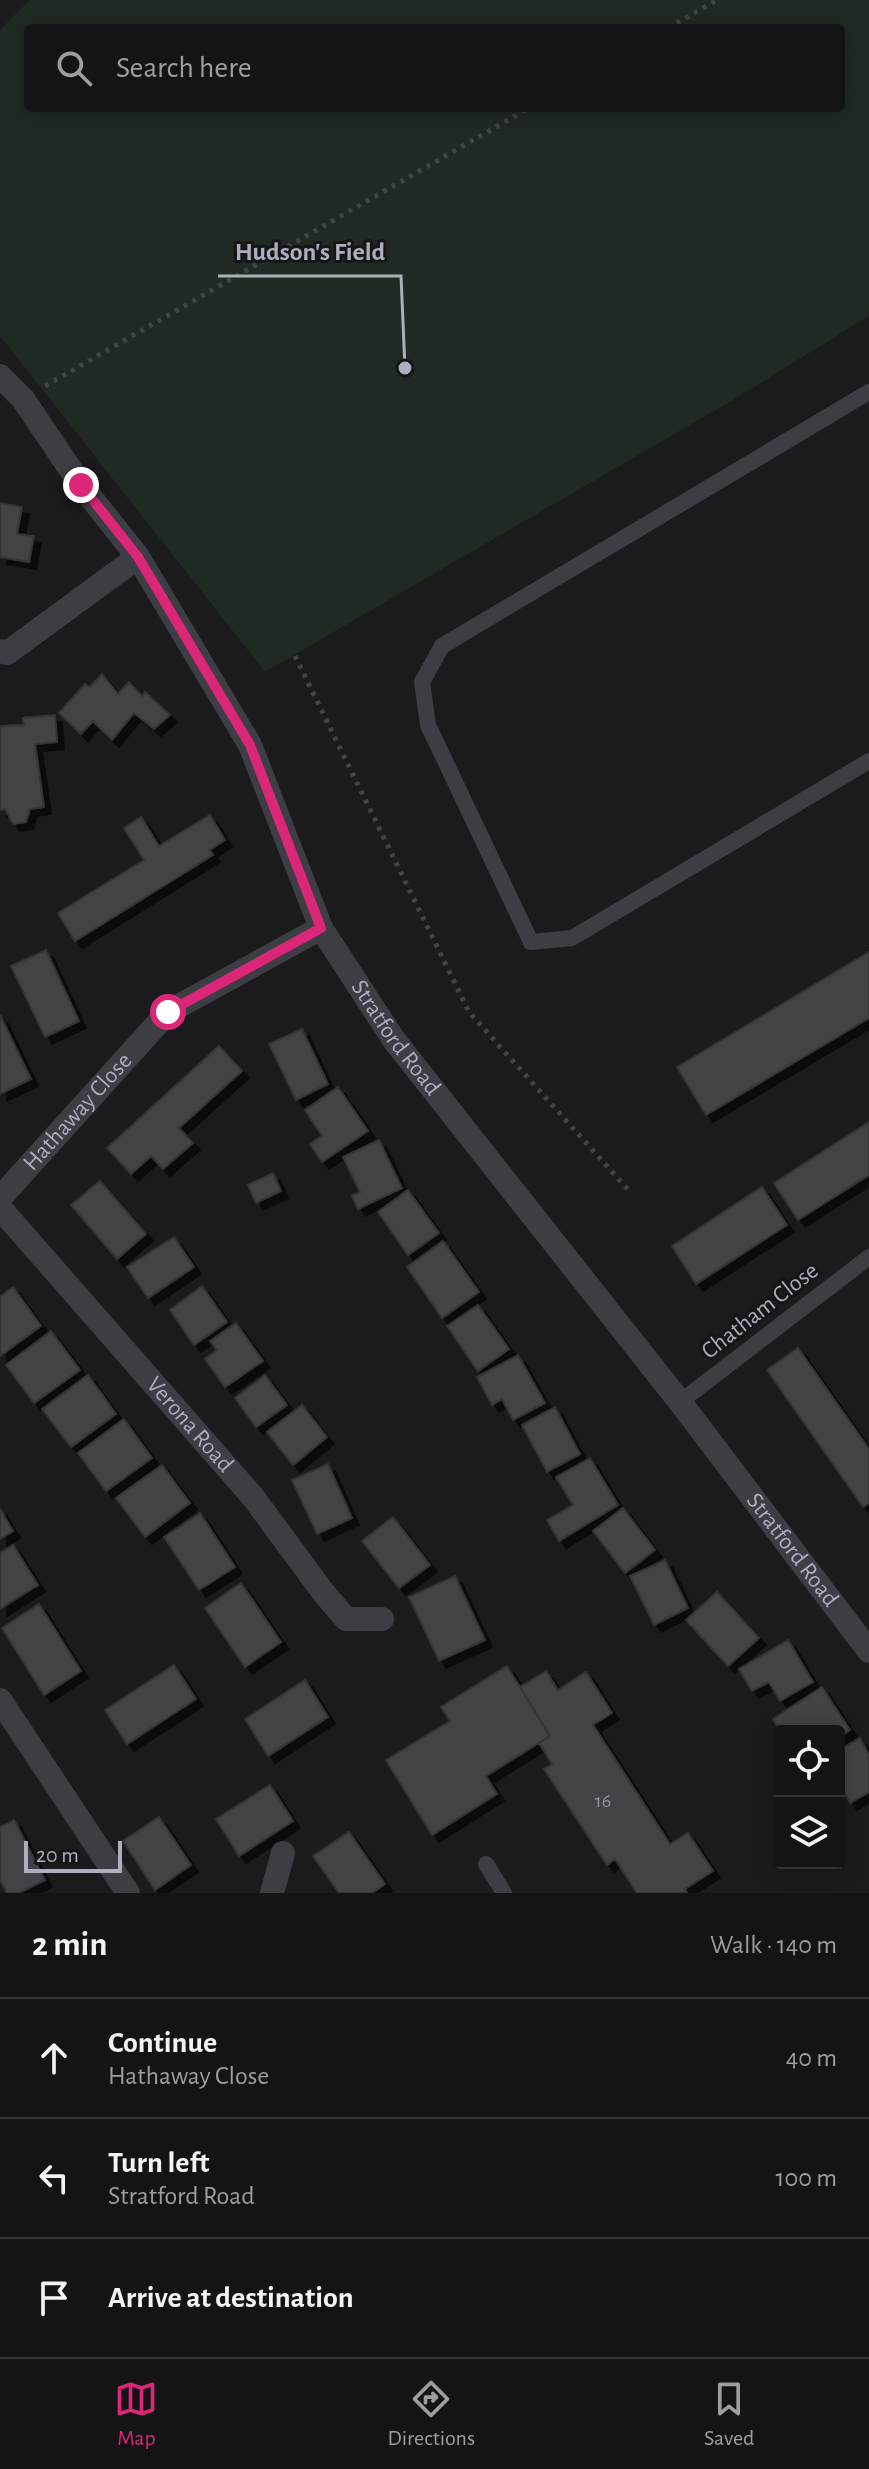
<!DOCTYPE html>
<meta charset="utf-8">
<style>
body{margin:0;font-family:"Alegreya Sans",sans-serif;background:#1d1d1f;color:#f1f3f6}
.controls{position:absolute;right:24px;bottom:24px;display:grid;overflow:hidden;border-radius:8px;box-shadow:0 4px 20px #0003}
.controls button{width:72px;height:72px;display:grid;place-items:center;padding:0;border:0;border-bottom:2px solid #333335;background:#141416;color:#f1f3f6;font:40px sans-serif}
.scale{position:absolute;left:24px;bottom:20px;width:98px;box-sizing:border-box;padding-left:8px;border:4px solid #acafbd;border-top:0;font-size:22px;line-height:28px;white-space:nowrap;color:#acafbd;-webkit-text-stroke:6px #161518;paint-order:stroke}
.stop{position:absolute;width:24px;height:24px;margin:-18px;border:6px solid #db2777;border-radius:50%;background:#fff}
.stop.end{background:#db2777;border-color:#fff;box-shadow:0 2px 8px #0008}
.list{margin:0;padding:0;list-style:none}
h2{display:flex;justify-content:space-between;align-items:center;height:104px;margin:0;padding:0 32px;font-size:34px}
h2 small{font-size:26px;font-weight:400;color:#9d9ea1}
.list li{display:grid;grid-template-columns:52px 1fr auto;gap:24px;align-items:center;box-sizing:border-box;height:120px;padding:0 32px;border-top:2px solid #333335}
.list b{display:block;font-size:30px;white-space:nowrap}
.list p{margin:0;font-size:26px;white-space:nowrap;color:#9d9ea1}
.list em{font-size:26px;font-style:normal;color:#9d9ea1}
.icon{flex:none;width:44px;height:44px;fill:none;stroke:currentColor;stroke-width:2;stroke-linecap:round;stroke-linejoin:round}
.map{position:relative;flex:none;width:869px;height:1893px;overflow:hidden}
.search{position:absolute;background:#141416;box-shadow:0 4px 20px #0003;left:24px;right:24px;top:24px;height:88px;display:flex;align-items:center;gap:20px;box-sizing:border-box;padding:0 28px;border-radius:8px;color:#9d9ea1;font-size:30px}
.sheet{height:464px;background:#141416}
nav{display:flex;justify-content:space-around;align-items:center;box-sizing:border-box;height:112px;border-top:2px solid #333335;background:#141416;font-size:22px;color:#9d9ea1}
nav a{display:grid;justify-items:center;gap:4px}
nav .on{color:#db2777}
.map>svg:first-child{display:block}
</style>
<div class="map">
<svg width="869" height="1893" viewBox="0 0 869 1893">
<defs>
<filter id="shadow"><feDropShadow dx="7" dy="7" stdDeviation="0" flood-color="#0009"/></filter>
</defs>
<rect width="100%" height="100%" fill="#1b1a1d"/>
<!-- green -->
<path fill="#202922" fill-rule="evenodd" d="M 30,0 L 869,0 L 869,316 L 733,400 L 265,672 L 0,336 L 0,30 ZM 28,28 L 841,28 L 841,108 L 28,108 Z"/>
<!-- building -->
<path fill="#424247" stroke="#353439" stroke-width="2" filter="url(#shadow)" d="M 0,503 L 22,507 L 17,534 L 34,536 L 29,562 L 0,557 Z
M 102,674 L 118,694 L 129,682 L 142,696 L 145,692 L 170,715 L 154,729 L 134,713 L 112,740 L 93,721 L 81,734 L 59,713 L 85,684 L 90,687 Z
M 55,715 L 57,742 L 35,744 L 44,807 L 30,809 L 26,822 L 13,824 L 5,809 L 0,810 L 0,726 L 24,725 L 23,718 Z
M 210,815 L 225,840 L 210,850 L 213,855 L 75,941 L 58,913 L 144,860 L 124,828 L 141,817 L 159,846 Z
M 46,950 L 79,1021 L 45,1037 L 11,966 Z
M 869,952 L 869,1018 L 706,1115 L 677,1067 Z
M 0,1015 L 31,1079 L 0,1094 Z
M 302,1029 L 328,1084 L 296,1100 L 269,1044 Z
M 219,1046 L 242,1071 L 179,1128 L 193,1143 L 163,1169 L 151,1156 L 131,1174 L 107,1148 Z
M 338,1087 L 368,1131 L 322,1162 L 310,1144 L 322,1136 L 305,1110 Z
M 869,1122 L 869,1175 L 798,1220 L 774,1183 Z
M 379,1140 L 402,1188 L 358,1209 L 352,1196 L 360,1192 L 343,1157 Z
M 273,1173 L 281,1191 L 256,1203 L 248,1185 Z
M 100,1181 L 146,1234 L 117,1259 L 71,1205 Z
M 762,1187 L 787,1225 L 696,1284 L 672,1246 Z
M 408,1190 L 439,1233 L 408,1255 L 378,1212 Z
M 174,1237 L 194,1267 L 148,1298 L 127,1267 Z
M 443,1241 L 479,1292 L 442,1318 L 407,1267 Z
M 202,1286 L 227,1322 L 194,1345 L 170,1310 Z
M 13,1287 L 41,1326 L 0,1356 L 0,1297 Z
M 478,1305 L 509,1349 L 478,1371 L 447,1326 Z
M 236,1323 L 263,1361 L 225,1387 L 205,1359 L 217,1350 L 210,1341 Z
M 51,1331 L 80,1370 L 34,1403 L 6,1365 Z
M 798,1348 L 869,1449 L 869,1503 L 863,1507 L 767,1370 Z
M 518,1355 L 545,1403 L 513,1420 L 502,1399 L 492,1405 L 477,1377 Z
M 88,1375 L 116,1414 L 71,1447 L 42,1409 Z
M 265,1375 L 287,1405 L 256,1427 L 235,1398 Z
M 302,1405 L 327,1437 L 293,1465 L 267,1432 Z
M 555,1407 L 580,1454 L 547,1472 L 522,1425 Z
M 124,1419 L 152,1458 L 106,1491 L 78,1453 Z
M 590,1458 L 618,1505 L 559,1541 L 547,1520 L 573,1505 L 556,1477 Z
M 328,1464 L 352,1518 L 317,1534 L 292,1480 Z
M 162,1465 L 190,1503 L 145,1537 L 116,1498 Z
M 623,1508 L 655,1550 L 625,1573 L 593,1531 Z
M 0,1509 L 13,1531 L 0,1539 Z
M 200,1513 L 235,1567 L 199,1590 L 164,1537 Z
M 393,1517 L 430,1565 L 399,1588 L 362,1541 Z
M 13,1545 L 38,1585 L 0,1609 L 0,1553 Z
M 665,1560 L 688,1608 L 654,1625 L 630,1576 Z
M 455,1576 L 485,1640 L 439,1661 L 409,1597 Z
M 241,1583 L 281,1642 L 245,1667 L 205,1608 Z
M 717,1592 L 759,1638 L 728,1666 L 686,1620 Z
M 39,1604 L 81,1671 L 44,1695 L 2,1628 Z
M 788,1640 L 813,1682 L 780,1701 L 769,1682 L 752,1691 L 739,1669 Z
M 174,1665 L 196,1699 L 127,1744 L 105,1710 Z
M 507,1666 L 550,1736 L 486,1776 L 497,1794 L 432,1835 L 386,1760 L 450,1721 L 441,1707 Z
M 546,1671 L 558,1690 L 586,1672 L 612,1713 L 593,1725 L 670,1844 L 688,1833 L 713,1871 L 685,1889 L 687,1893 L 637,1893 L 615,1859 L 607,1865 L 544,1769 L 552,1764 L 539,1743 L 550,1736 L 520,1687 Z
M 305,1680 L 328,1717 L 268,1756 L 245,1719 Z
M 822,1687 L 850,1730 L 839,1738 L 839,1731 L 780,1731 L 773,1719 Z
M 860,1738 L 869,1755 L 869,1792 L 850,1803 L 839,1783 L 839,1750 Z
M 270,1785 L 293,1821 L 239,1856 L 216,1819 Z
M 159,1817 L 191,1865 L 155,1890 L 123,1841 Z
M 14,1820 L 45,1880 L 19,1893 L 7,1893 L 0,1880 L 0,1827 Z
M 349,1832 L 385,1884 L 372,1893 L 339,1893 L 313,1856 Z"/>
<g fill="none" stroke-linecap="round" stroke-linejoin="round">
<!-- path -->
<path stroke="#41424a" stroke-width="5" stroke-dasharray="4 6" stroke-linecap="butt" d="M 668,28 L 717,0
M 45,386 L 529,108
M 295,656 L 469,1012 L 631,1193"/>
<!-- service -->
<path stroke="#3d3d44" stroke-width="16" d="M 869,392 L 442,646 L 422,682 L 428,725 L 531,942 L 572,938 L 869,761
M 680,1402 L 869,1257
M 486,1864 L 504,1893"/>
<!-- minor -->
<g stroke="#3d3d44" stroke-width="24">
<path d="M 0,651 L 7,653 L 138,557"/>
<path id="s1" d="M 0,1198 L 168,1012 L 321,928"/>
<path id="s2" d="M 0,1208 L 253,1497 L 323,1592 L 346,1619 L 382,1619"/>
<path d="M 0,1700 L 128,1893"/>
<path d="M 272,1893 L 283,1853"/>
</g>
<!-- tertiary -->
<path stroke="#3d3d44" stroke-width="24" id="s3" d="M 0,376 L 23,399 L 81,485 L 138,557 L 250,745 L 321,928 L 394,1040 L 680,1402 L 869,1651"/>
</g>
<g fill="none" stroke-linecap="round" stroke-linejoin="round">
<!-- route -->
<path stroke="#db2777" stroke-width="10" d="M 81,485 L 138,557 L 250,745 L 321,928 L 168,1012"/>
</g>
<g text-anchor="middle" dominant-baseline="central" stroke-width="6" stroke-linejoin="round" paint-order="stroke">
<!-- number labels -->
<g font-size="20" fill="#9294a0">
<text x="603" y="1801">16</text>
</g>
<!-- street labels -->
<g font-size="24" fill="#acafbd" stroke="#161518">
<text stroke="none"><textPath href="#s3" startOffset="776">Stratford Road</textPath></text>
<text stroke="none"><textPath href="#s1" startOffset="116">Hathaway Close</textPath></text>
<text transform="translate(760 1311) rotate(-38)">Chatham Close</text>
<text stroke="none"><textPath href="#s2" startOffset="288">Verona Road</textPath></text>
<text stroke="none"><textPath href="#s3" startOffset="1424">Stratford Road</textPath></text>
</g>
</g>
<!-- callouts -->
<path fill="none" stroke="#acafbd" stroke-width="3" d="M405 368L401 276H218"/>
<circle fill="#acafbd" stroke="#161518" stroke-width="3" cx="405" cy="368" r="8"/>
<g font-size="26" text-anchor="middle" font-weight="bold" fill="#acafbd" stroke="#161518" stroke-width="6" stroke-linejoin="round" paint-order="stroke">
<text x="310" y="260">Hudson's Field</text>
</g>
</svg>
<div class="controls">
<button><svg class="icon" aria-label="locate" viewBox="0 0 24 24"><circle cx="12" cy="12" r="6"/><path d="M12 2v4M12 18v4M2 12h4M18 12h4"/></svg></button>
<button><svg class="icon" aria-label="layers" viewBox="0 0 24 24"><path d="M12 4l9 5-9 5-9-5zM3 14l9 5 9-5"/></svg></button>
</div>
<div class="scale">20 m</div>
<div class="stop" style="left:168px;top:1012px"></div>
<div class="stop end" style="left:81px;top:485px"></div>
<div class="search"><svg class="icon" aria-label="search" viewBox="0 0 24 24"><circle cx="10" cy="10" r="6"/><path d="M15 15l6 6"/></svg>Search here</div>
</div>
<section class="sheet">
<h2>2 min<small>Walk · 140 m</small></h2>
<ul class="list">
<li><svg class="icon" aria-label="ahead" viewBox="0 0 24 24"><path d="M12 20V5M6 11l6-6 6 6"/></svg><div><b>Continue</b><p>Hathaway Close</p></div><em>40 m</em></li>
<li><svg class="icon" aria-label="left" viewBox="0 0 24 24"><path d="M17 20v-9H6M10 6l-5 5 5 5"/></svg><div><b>Turn left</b><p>Stratford Road</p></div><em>100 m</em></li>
<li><svg class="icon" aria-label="arrive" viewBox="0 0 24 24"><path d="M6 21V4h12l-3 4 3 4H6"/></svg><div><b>Arrive at destination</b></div></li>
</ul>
</section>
<nav>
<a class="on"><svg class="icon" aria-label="map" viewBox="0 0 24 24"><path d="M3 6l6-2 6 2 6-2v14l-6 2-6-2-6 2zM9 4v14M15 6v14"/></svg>Map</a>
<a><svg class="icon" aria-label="directions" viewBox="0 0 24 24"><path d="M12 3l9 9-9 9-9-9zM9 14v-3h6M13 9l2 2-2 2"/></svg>Directions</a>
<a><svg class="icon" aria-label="saved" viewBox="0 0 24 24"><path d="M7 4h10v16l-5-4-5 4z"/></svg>Saved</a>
</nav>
